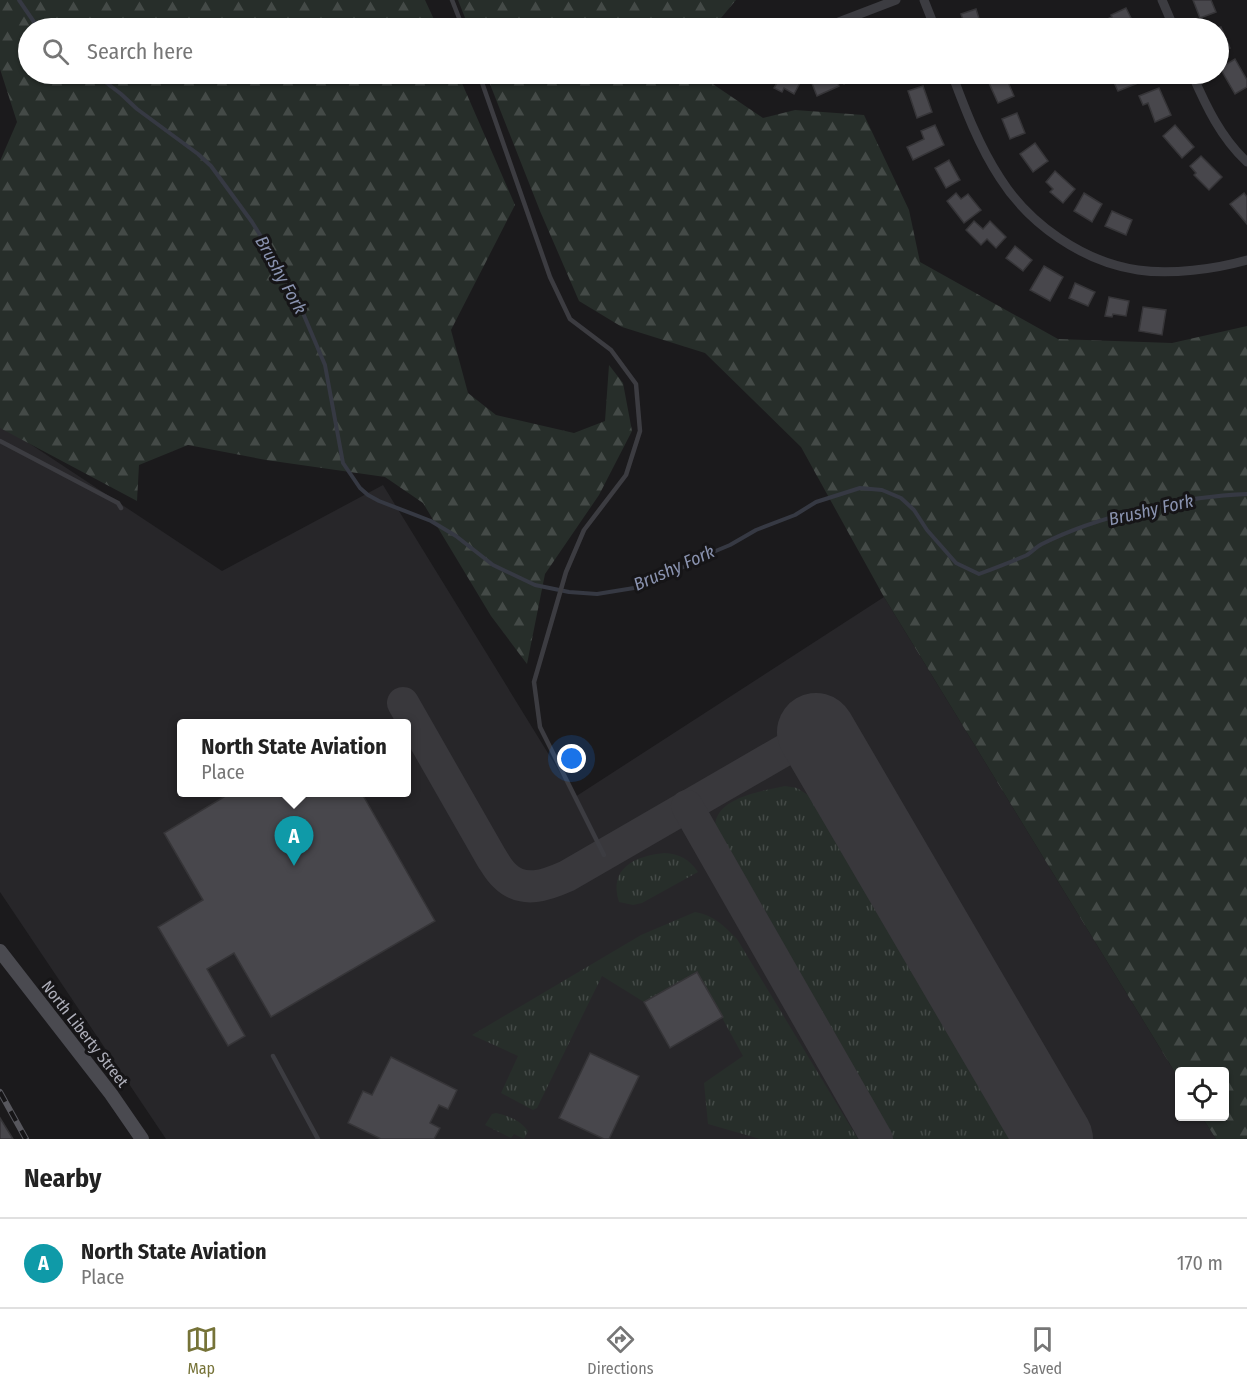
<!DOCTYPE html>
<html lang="en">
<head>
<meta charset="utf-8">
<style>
  :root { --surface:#fff; --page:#f2f2f2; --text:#222; --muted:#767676; --line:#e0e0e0; --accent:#767338 }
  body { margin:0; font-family:"Fira Sans Condensed",sans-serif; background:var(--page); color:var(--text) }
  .controls { position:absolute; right:18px; bottom:18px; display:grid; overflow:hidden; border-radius:6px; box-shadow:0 2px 4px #0004 }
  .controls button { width:54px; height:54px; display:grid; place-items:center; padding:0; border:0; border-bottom:2px solid var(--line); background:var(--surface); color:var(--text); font:30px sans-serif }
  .you { position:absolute; left:572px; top:759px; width:21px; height:21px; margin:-15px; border:4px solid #fff; border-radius:50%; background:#1a73e8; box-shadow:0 0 0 9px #1a73e833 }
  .badge { display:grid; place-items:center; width:39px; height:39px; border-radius:50%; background:var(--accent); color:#fff; font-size:20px; font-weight:700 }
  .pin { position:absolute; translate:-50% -50px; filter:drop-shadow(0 2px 3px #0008) }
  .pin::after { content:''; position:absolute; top:32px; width:21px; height:18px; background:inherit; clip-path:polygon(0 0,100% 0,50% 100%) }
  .popup { position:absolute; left:177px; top:719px; width:234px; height:78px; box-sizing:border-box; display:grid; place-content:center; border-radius:6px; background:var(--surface); filter:drop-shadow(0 2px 4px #0005); font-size:20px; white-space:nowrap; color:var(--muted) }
  .popup b { font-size:22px; color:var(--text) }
  .popup::after { content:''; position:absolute; left:50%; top:100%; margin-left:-12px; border:12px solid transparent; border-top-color:var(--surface) }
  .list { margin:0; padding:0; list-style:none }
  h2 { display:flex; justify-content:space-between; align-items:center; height:78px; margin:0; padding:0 24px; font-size:26px }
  h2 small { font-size:20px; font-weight:400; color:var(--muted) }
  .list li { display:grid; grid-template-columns:39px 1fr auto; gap:18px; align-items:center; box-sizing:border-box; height:90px; padding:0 24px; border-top:2px solid var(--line) }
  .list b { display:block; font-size:22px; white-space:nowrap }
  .list p { margin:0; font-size:20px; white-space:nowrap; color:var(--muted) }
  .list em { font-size:20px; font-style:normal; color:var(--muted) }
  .icon { flex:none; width:33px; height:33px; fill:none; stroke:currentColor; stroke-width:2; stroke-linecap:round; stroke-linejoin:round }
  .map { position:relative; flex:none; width:1247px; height:1139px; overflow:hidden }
  .search { position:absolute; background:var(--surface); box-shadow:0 2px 4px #0004; left:18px; right:18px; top:18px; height:66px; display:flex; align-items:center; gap:15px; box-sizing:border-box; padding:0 21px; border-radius:33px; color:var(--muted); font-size:22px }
  .sheet { height:168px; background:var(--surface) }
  nav { display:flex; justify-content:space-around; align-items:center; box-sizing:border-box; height:84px; border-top:2px solid var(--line); background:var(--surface); font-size:16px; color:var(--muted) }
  nav a { display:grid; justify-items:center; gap:3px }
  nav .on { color:var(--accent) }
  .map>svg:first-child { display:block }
  .built { fill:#272629; fill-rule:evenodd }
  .grass { fill:url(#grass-tufts) }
  .forest { fill:url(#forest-firs) }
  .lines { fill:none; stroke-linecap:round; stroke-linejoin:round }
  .stream { stroke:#363943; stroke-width:4 }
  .taxiway { stroke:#39383c; stroke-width:32 }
  .runway { stroke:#39383c; stroke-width:78 }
  .building { fill:#48474c; stroke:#363538; stroke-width:1.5 }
  .service { stroke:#3c3c41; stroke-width:4.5 }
  .minor { stroke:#3c3c41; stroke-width:9 }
  .secondary { stroke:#4a4a50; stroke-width:14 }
  .rail-casing { stroke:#57575d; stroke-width:6 }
  .rail { stroke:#161517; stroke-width:4; stroke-dasharray:11; stroke-linecap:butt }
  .labels { text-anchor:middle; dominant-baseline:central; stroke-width:6; stroke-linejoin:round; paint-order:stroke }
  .street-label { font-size:16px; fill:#aeafba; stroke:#161517 }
  .water-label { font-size:18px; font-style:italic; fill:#8a93b0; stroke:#161517 }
</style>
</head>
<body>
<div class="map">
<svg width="1247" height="1139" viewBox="0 0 1247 1139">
  <defs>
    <pattern id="grass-tufts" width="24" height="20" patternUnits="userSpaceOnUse" patternTransform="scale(1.5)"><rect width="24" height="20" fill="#272e2a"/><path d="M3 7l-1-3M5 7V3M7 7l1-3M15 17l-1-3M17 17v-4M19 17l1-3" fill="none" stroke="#444a47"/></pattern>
    <pattern id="forest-firs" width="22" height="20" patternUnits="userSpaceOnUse" patternTransform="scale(1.5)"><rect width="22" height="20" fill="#272e2a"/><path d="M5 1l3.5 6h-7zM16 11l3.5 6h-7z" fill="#444a47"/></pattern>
  </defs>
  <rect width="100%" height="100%" fill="#1b1a1c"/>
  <path class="built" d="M0 424 222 571 383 485 575 797 884 597 1179 1079 1180 1116 1202 1117 1216 1139H166L0 892ZM182 724H406V792H182Z"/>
  <g class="grass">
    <path d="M785 786 797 788 811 797 1011 1139H889L724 853C721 846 715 834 715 826 716 797 764 791 785 786Z"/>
    <path d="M664 853C680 854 689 859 698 872L642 903 633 905 619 902C608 868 635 856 664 853Z"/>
    <path d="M695 912C714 915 724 926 737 939L858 1139H760L708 1124 704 1083 743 1056 697 972 644 1002 602 976 537 1108 533 1110 501 1093 518 1056 472 1035 641 935Z"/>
    <path d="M496 1113C509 1116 520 1120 528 1131L524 1139 514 1134 511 1138 485 1125 492 1114Z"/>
  </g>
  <g class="forest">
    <polygon points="0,0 425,0 438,28 28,28 28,74 458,74 515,205 451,330 468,393 496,415 574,433 605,421 609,365 623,383 632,431 599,495 545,574 527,664 491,616 423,503 385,477 266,460 188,445 139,465 137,501 0,428 0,161 17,122 0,69"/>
    <polygon points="458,0 736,0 721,18 716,28 469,28"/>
    <polygon points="486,74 698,74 763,118 795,110 864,115 909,210 920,262 1058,339 1172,343 1247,326 1247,1139 1216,1139 1202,1117 1224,1116 1224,1072 1180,1072 1179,1079 884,597 801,447 705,353 622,327 579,301 540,211"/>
  </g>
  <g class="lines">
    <g class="stream">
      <polyline points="19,0 34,22 44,28"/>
      <path d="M95 74 121 94 137 109 198 154 211 166 252 222 278 264 297 299 325 365 343 463 360 488 368 495 379 501 431 521 456 536 493 565 535 585 569 592 597 594 634 588 668 575 706 555 730 545 756 530 795 515 816 502 860 488 882 490 901 498 914 510 927 530 956 563 979 574C995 568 1011 562 1027 555 1032 552 1036 547 1042 544 1097 516 1185 496 1247 494"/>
    </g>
    <g class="taxiway">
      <path d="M403 703 491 857C495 863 499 871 505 876 523 894 547 885 567 876L816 732"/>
      <polyline points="687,806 877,1139"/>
    </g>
    <polyline class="runway" points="816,732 1054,1139"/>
  </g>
  <g class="building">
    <polygon points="1193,0 1211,0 1216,12 1200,18"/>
    <polygon points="1126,8 1136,28 1106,28 1103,21 1112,17 1111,15"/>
    <polygon points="976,9 982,28 966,28 961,14"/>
    <polygon points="1221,27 1230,48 1218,52 1217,28"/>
    <polygon points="1235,59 1247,80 1247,87 1235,94 1220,68"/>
    <polygon points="763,74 792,74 802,79 794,94 784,88 782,92 774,88 777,83 768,78 765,83 759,80"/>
    <polygon points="829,74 834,74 839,86 817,96 811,81"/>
    <polygon points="838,74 861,74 844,84"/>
    <polygon points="1110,74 1152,74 1153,77 1118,91"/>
    <polygon points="1005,75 1014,96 998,103 989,83"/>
    <polygon points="923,86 932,112 917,118 908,91"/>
    <polygon points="1159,88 1171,115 1155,122 1148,103 1143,105 1139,96"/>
    <polygon points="1017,113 1025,133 1010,139 1002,119"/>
    <polygon points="935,125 944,145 913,160 907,147 924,139 921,131"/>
    <polygon points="1175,125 1194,147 1182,158 1163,136"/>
    <polygon points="1035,143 1048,161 1033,172 1020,154"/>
    <polygon points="1201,156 1222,177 1209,190 1194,175 1196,173 1190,166"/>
    <polygon points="949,160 960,180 946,188 935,168"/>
    <polygon points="1055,171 1075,189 1063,203 1050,192 1053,189 1046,182"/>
    <polygon points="956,193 961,199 968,194 981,210 964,223 947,201"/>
    <polygon points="1084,193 1102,204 1092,222 1074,211"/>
    <polygon points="1244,193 1247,197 1247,224 1230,204"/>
    <polygon points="1112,211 1132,220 1126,235 1105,226"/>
    <polygon points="974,221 983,229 990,221 1006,237 996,248 987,239 981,245 966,230"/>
    <polygon points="1015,246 1032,260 1023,271 1006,258"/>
    <polygon points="1044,266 1063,277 1050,301 1030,290"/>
    <polygon points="1075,283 1095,292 1088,306 1069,298"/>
    <polygon points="1109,297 1129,301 1126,316 1113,314 1112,317 1105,316"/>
    <polygon points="1143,307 1166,310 1162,335 1139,331"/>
    <polygon points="232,792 361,792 435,921 271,1017 234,953 207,969 245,1036 228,1046 158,927 203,900 164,833"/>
    <polygon points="697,972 723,1017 670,1048 644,1002"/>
    <polygon points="590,1053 639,1076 609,1139 604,1139 559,1118"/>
    <polygon points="391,1057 457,1090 448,1109 439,1105 430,1123 440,1128 434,1139 381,1139 348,1123 363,1091 372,1095"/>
    <polygon points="0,1118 13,1139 0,1139"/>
  </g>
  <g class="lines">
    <g class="service">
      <polyline points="452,0 463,28"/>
      <polyline points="479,74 550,277 570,319 611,350 636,384 640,431 626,475 584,530 566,572 534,682 540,727 604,855"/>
      <polyline points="0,441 118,503 121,508"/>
      <polyline points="273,1056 318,1139"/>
    </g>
    <g class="minor">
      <polyline points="924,0 935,28"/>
      <polyline points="1162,0 1174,28"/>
      <polyline points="823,28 896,0"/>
      <path d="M952 74C965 109 979 146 1000 178 1029 224 1083 262 1138 270 1171 275 1215 269 1247 260"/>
      <path d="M1192 74C1206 106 1221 138 1247 162"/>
    </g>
    <polyline class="secondary" points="0,951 111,1094 142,1139"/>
    <g class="rail-casing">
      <polyline id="rail" points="0,1092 26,1139"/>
    </g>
    <use href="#rail" class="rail"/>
  </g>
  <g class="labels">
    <g class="street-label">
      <text transform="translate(85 1034) rotate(52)">North Liberty Street</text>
    </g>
    <g class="water-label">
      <text transform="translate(281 275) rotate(61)">Brushy Fork</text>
      <text transform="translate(1151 510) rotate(-13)">Brushy Fork</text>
      <text transform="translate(674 568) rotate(-24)">Brushy Fork</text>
    </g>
  </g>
</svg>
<div class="controls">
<button><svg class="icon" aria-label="locate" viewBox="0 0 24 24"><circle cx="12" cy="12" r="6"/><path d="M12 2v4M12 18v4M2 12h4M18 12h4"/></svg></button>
</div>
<div class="you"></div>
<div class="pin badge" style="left:294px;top:866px;background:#0f9aa8">A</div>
<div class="popup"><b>North State Aviation</b>Place</div>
<div class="search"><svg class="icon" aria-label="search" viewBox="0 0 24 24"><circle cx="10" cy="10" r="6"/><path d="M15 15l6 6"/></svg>Search here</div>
</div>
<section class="sheet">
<h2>Nearby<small></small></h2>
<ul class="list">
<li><span class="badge" style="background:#0f9aa8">A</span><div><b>North State Aviation</b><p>Place</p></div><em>170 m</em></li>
</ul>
</section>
<nav>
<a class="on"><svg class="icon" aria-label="map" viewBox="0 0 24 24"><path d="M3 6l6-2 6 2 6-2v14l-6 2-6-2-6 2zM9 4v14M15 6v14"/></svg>Map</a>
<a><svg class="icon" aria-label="directions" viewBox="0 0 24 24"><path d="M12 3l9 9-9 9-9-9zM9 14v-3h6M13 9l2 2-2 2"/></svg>Directions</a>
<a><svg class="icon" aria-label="saved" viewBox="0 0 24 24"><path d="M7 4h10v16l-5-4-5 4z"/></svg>Saved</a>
</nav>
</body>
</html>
